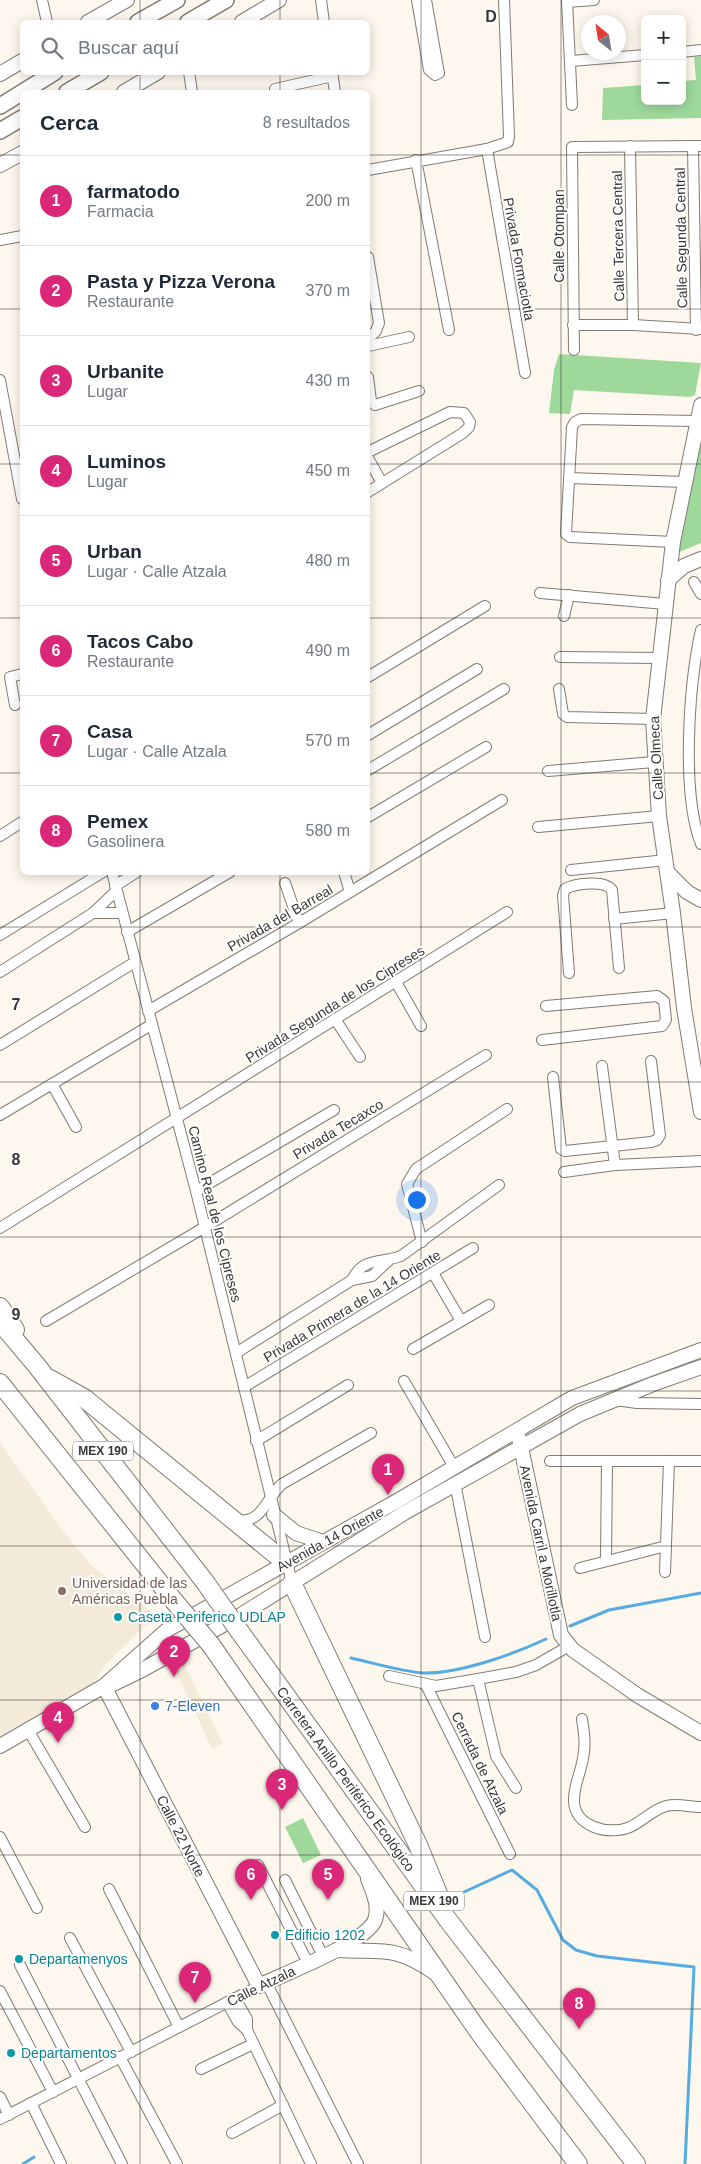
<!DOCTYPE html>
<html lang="es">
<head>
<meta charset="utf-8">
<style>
  :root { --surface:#fff; --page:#f6f6f7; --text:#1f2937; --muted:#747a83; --line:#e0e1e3; --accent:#db2777 }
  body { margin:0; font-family:Arial,sans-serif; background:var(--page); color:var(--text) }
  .controls { position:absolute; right:15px; top:15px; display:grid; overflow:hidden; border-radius:8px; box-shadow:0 2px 12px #0003 }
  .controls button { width:45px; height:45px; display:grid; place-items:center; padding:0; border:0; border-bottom:1px solid var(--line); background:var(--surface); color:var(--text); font:25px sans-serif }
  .compass { position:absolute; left:581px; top:15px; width:45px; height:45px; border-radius:50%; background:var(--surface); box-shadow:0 2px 12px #0003; rotate:330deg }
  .you { position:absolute; left:416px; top:1199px; width:18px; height:18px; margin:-12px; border:4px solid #fff; border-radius:50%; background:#1a73e8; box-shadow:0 0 0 8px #1a73e833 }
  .badge { display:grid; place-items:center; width:32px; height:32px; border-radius:50%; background:var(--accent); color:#fff; font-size:16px; font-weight:700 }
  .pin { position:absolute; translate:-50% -41px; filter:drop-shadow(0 1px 2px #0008) }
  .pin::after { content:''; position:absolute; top:26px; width:18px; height:15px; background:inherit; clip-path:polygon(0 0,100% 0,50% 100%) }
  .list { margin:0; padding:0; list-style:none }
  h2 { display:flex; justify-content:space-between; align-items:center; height:65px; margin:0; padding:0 20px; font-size:21px }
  h2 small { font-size:16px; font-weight:400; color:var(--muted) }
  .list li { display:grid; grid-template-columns:32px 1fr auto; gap:15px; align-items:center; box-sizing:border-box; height:90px; padding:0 20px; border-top:1px solid var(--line) }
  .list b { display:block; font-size:19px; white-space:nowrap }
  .list p { margin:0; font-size:16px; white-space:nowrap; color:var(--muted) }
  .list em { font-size:16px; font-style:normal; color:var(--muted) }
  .icon { flex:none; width:28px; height:28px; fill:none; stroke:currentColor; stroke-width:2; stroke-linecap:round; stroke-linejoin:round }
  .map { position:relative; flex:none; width:701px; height:2164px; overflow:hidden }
  .search { position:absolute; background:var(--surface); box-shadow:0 2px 12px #0003; left:20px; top:20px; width:350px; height:55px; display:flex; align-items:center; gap:12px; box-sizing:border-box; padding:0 18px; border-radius:8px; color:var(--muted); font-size:19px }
  .panel { position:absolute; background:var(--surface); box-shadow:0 2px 12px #0003; left:20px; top:90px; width:350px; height:785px; border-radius:8px }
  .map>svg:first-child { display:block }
  .built { fill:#f4ead9 }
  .green { fill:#9ed99b }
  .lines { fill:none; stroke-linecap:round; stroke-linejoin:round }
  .stream { stroke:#55abe2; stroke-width:3 }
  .street-casing { stroke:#817b73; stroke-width:12 }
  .secondary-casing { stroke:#817b73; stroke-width:16 }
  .primary-casing { stroke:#817b73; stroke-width:18 }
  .highway-casing { stroke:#817b73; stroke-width:20 }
  .street { stroke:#fff; stroke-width:10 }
  .secondary { stroke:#fff; stroke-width:14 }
  .primary { stroke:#fff; stroke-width:15 }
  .highway { stroke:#fff; stroke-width:18 }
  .highway-bridge-casing { stroke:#817b73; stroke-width:20; stroke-linecap:butt }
  .highway-bridge { stroke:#fff; stroke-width:18 }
  .grid { fill:none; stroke:#393733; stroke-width:1; stroke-opacity:0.55 }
  .education-dot { fill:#8d6e63; stroke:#fff; stroke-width:2 }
  .culture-dot { fill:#0f9aa8; stroke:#fff; stroke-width:2 }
  .shop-dot { fill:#3f7fe0; stroke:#fff; stroke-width:2 }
  .labels { text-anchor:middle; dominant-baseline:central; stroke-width:4; stroke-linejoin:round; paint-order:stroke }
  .shield { fill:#fff; stroke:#747370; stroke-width:1 }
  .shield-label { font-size:12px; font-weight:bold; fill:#393733 }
  .street-label { font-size:14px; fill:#393733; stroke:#fff }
  .education-label { font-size:14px; fill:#785e54; stroke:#fff; text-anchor:start }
  .culture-label { font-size:14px; fill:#0d838f; stroke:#fff; text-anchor:start }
  .shop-label { font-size:14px; fill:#366cbe; stroke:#fff; text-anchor:start }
  .grid-label { font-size:16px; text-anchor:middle; font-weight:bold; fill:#393733; stroke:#fff; stroke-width:4; stroke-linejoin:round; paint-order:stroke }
</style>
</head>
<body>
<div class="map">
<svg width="701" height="2164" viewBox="0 0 701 2164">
  <rect width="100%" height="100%" fill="#fdf7ed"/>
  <g class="built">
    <polygon points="0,1443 66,1535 92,1566 156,1615 108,1662 89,1688 0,1738"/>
    <polygon points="182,1660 223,1744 212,1749 173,1665"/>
  </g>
  <g class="green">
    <polygon points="701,56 701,118 602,120 603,88 645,85 645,101 682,101 682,81 696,80 694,57"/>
    <polygon points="559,354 701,363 695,395 690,397 574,390 570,414 549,413 554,370"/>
    <polygon points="701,418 701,543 677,553"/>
    <polygon points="303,1818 321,1855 303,1863 285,1827"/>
  </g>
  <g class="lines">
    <g class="stream">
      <polyline points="570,1626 609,1610 701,1593"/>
      <path d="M351 1658C374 1663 399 1671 423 1673 459 1674 514 1654 546 1639"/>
      <polyline points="464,1892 512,1870 537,1890 563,1940 576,1950 597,1956 694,1967 685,2164"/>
      <polyline points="23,2164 34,2157"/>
    </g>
    <g class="street-casing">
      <g id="street">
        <polyline points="42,0 47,22"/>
        <polyline points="321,0 324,22"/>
        <polyline points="417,0 429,70 435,75 439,73 438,68 426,0"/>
        <polyline points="567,0 572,105"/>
        <polyline points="567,2 594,0"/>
        <polyline points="682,52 701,50"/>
        <polyline points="571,61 645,55"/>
        <polyline points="189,72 192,92"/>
        <polyline points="332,72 335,92"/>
        <polyline points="275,89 333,76"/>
        <polyline points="630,146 633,325"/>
        <polyline points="693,146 696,330"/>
        <polyline points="487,149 525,373"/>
        <polyline points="416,160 449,330"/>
        <polyline points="368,170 487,149 508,142 509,136 504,0"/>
        <polyline points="0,240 22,236"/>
        <polyline points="368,257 379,323 376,331 368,339"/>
        <polyline points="573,325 633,325 701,329"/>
        <polyline points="368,346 409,337"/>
        <polyline points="574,350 572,147 701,146"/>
        <polyline points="368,377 371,401 375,405 419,391"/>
        <polyline points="0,380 22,499"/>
        <polyline points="368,452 450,412 464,413 470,422 469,427 463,433 368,492"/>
        <polyline points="368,458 382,483"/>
        <polyline points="569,478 685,482"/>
        <polyline points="673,542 570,537 566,534 572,427 575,422 581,419 697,421"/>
        <polyline points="694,582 701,594"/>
        <polyline points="540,593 665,604"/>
        <polyline points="564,616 569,595"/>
        <path d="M701 630C689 683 681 793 701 844"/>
        <polyline points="560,657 659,658"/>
        <polyline points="368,677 485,606"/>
        <polyline points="559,689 563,714 567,717 653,719"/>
        <polyline points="15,705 10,677 22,674"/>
        <polyline points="368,735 477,669"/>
        <polyline points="368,770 504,689"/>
        <polyline points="548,771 654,762"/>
        <polyline points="368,817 486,747"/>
        <polyline points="538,827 659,816"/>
        <polyline points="0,836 22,822"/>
        <polyline points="571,870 666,860"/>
        <polyline points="112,872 196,1191 292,1583"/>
        <polyline points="344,872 350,892"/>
        <polyline points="285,883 299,923"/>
        <polyline points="115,886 137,872"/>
        <polyline points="93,913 122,913"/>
        <polyline points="614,919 673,913"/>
        <polyline points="127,932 230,872"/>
        <polyline points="0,935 103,872"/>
        <polyline points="0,972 93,913 116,891"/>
        <path d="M569 973 563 895 565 889C576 883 605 880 612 890L619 968"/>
        <polyline points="396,982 421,1026"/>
        <polyline points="148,1011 299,923 502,800"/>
        <polyline points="335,1019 360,1057"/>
        <polyline points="542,1040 662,1026 666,1020 664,1001 657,996 546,1006"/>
        <polyline points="0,1045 135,962"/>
        <polyline points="602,1066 615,1165"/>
        <polyline points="553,1077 561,1149 565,1151 651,1142 657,1140 660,1135 651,1061"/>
        <polyline points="52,1084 76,1127"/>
        <polyline points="0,1115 151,1025"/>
        <polyline points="564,1172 615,1165 701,1161"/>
        <polyline points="196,1191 334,1110"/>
        <polyline points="0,1228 507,912"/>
        <polyline points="422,1242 407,1184 416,1169 507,1109"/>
        <polyline points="433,1273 461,1321"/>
        <path d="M352 1280C364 1256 380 1264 401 1256L499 1185"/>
        <polyline points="46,1321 205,1227 486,1055"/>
        <polyline points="413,1349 489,1305"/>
        <polyline points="236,1353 352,1280 372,1276 388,1261"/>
        <polyline points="404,1381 454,1467"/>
        <polyline points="244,1387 473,1248"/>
        <polyline points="615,1400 637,1403 701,1404"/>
        <polyline points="256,1441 348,1385"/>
        <polyline points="550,1461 701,1461"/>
        <polyline points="455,1483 485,1637"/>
        <path d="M234 1520C263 1525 265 1499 282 1484L371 1433"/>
        <polyline points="606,1561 607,1461"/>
        <polyline points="580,1568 666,1546"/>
        <polyline points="665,1572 669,1461"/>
        <polyline points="389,1676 436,1686 478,1679 516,1672 536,1665 569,1646"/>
        <polyline points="478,1679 496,1756 516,1788"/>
        <polyline points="426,1685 510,1854"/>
        <path d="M582 1719C584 1732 586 1745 583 1758 581 1772 574 1785 574 1799 573 1827 609 1836 630 1827 643 1821 652 1810 666 1806 678 1803 689 1807 701 1807"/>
        <polyline points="28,1730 85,1827"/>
        <polyline points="0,1837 37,1908"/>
        <polyline points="258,1865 308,1963"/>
        <polyline points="285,1880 323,1956"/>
        <polyline points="109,1889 179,2027"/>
        <polyline points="70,1938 131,2052"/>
        <polyline points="20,1965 122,2164"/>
        <polyline points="266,1982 358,2164"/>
        <polyline points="0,1991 53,2092"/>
        <polyline points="235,1998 247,2019 247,2030"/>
        <polyline points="227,2002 238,2022 247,2030 311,2164"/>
        <polyline points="120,2057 177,2164"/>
        <polyline points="201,2069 253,2044"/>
        <polyline points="0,2097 9,2115"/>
        <polyline points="31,2103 61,2164"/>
        <polyline points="0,2119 259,1986"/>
        <polyline points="232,2133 283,2105"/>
      </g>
    </g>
    <g class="secondary-casing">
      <g id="secondary">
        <polyline points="88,22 127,0"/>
        <polyline points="242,22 279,0"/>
        <polyline points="0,74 22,61"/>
        <polyline points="124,92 158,72"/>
        <polyline points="0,165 22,153"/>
        <polyline points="701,405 673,542 653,719 659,816 673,913 684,1008 701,1112"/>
        <polyline points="668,580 684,566 701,559"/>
        <polyline points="668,873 687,892 701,900"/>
        <polyline points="519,1438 561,1635 573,1650 637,1695 701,1733"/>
        <polyline points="274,1515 296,1533 323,1542"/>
        <polyline points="113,1684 142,1670 241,1615 404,1513 580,1414 653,1384 701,1367"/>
        <path d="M104 1686 259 1986C283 1974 366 1943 375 1920 380 1906 373 1892 368 1879"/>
        <polyline points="0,1746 104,1686 167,1630 397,1501 572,1398 701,1350"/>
        <path d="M337 1950C381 1953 394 1944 435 1973"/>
      </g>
    </g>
    <g class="primary-casing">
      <g id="primary">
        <polyline points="138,22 177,0"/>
        <polyline points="188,22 226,0"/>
        <polyline points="67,92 101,72"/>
        <polyline points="0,106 55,72"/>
        <polyline points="0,131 22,118"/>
      </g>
    </g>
    <g class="highway-casing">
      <g id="highway">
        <polyline points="0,1307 15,1330"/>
        <polyline points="0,1322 37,1366 205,1582"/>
        <polyline points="50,1379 84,1398 286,1563"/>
        <polyline points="0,1383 174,1601"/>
        <polyline points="292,1583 418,1845 439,1896"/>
        <polyline points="240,1632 448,1920 636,2164"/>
        <polyline points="211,1645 479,2032 578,2164"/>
      </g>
    </g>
    <use href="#street" class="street"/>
    <use href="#secondary" class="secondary"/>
    <use href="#primary" class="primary"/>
    <use href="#highway" class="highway"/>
    <g class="highway-bridge-casing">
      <g id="highway-bridge">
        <polyline points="205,1582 240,1632"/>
        <polyline points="174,1601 211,1645"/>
      </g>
    </g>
    <use href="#highway-bridge" class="highway-bridge"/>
  </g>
  <path class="grid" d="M140 0V22M280 0V22M421 0V2164M561 0V2164M140 72V92M280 72V92M0 155H22M368 155H701M0 309H22M368 309H701M0 464H22M368 464H701M0 618H22M368 618H701M0 773H22M368 773H701M140 872V2164M280 872V2164M0 927H701M0 1082H701M0 1237H701M0 1391H701M0 1546H701M0 1700H701M0 1855H701M0 2009H701"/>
  <circle class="education-dot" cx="62" cy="1591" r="5"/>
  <g class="culture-dot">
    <circle cx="118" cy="1617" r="5"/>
    <circle cx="275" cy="1935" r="5"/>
    <circle cx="19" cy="1959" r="5"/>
    <circle cx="11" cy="2053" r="5"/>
  </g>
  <circle class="shop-dot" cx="155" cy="1706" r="5"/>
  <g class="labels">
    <g class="shield">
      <rect x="73" y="1441.5" width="60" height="19" rx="4"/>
      <rect x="404" y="1891.5" width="60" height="19" rx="4"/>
    </g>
    <g class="shield-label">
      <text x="103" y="1451">MEX 190</text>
      <text x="434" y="1901">MEX 190</text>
    </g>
    <g class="street-label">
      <text transform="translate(559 236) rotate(-90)">Calle Otompan</text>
      <text transform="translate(618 236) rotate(-91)">Calle Tercera Central</text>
      <text transform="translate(681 238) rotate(-91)">Calle Segunda Central</text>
      <text transform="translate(519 259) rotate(80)">Privada Formaciotla</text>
      <text transform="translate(656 758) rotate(-93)">Calle Olmeca</text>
      <text transform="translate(280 918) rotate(-30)">Privada del Barreal</text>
      <text transform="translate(335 1004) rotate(-32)">Privada Segunda de los Cipreses</text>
      <text transform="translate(338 1129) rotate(-31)">Privada Tecaxco</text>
      <text transform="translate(215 1214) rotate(76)">Camino Real de los Cipreses</text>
      <text transform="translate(352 1306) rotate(-31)">Privada Primera de la 14 Oriente</text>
      <text transform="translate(330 1539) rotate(-29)">Avenida 14 Oriente</text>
      <text transform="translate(541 1543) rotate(78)">Avenida Carril a Morillotla</text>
      <text transform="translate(480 1763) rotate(64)">Cerrada de Atzala</text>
      <text transform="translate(346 1779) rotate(54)">Carretera Anillo Periférico Ecológico</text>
      <text transform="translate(181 1836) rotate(63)">Calle 22 Norte</text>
      <text transform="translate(261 1986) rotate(-26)">Calle Atzala</text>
    </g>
    <g class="education-label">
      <text x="72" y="1583">Universidad de las<tspan x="72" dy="16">Américas Puebla</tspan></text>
    </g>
    <g class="culture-label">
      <text x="128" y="1617">Caseta Periferico UDLAP</text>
      <text x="285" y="1935">Edificio 1202</text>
      <text x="29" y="1959">Departamenyos</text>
      <text x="21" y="2053">Departamentos</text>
    </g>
    <g class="shop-label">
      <text x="165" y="1706">7-Eleven</text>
    </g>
  </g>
  <g class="grid-label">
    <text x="491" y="22">D</text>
    <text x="16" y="1010">7</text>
    <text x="16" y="1165">8</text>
    <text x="16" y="1320">9</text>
  </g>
</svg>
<div class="controls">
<button>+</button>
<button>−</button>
</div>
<svg class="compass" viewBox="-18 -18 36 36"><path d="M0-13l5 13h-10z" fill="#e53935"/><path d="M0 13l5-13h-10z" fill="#747a83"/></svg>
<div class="you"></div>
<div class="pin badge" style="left:388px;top:1495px">1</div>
<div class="pin badge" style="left:174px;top:1677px">2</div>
<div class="pin badge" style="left:282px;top:1810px">3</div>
<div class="pin badge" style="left:58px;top:1743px">4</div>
<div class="pin badge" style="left:328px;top:1900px">5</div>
<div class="pin badge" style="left:251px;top:1900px">6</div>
<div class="pin badge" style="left:195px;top:2003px">7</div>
<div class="pin badge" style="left:579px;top:2029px">8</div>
<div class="search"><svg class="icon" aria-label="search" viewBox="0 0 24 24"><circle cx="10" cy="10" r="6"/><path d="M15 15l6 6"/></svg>Buscar aquí</div>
<section class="panel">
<h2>Cerca<small>8 resultados</small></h2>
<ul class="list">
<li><span class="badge">1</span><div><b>farmatodo</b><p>Farmacia</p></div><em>200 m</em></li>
<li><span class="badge">2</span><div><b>Pasta y Pizza Verona</b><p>Restaurante</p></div><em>370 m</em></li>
<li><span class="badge">3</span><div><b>Urbanite</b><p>Lugar</p></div><em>430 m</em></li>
<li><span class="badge">4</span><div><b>Luminos</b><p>Lugar</p></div><em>450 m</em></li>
<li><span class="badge">5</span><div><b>Urban</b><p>Lugar · Calle Atzala</p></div><em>480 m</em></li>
<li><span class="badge">6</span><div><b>Tacos Cabo</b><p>Restaurante</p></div><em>490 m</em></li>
<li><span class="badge">7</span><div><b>Casa</b><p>Lugar · Calle Atzala</p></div><em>570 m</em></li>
<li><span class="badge">8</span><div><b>Pemex</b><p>Gasolinera</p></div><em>580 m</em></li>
</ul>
</section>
</div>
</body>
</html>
